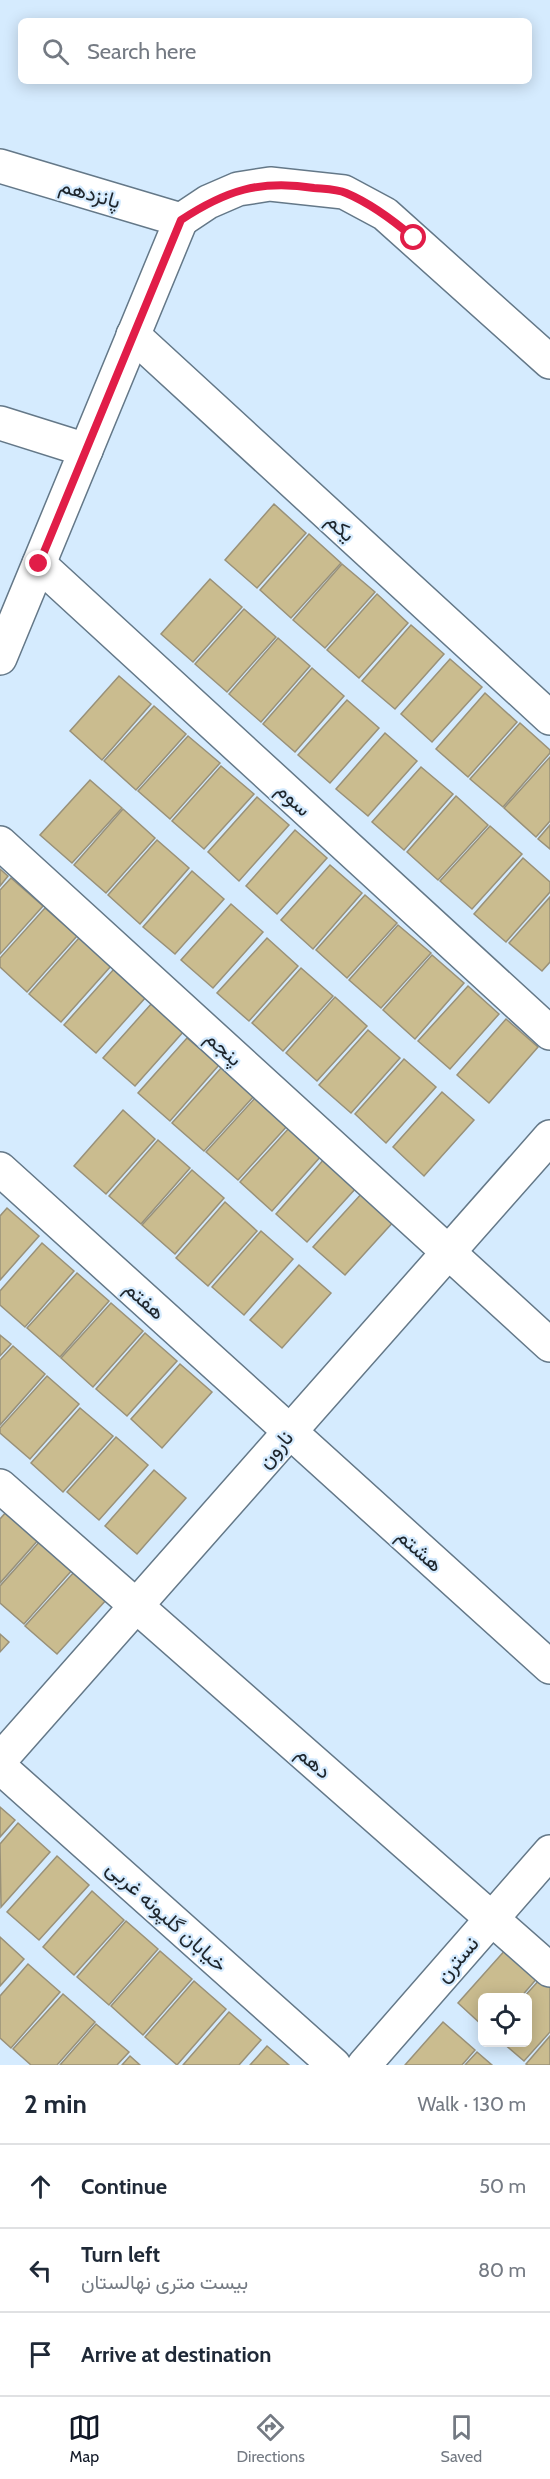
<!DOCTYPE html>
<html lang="en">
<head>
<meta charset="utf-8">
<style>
  :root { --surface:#fff; --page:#f6f6f7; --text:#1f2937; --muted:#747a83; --line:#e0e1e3; --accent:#111827 }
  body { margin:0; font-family:Cabin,Vazirmatn,sans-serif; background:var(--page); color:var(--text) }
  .controls { position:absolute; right:18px; bottom:18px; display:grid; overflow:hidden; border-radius:9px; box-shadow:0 3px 15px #0003 }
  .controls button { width:54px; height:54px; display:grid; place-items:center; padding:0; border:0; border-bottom:2px solid var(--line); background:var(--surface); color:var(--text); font:30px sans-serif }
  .stop { position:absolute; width:18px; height:18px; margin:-14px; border:4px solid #e11d48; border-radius:50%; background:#fff }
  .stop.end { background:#e11d48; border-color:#fff; box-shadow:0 2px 6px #0008 }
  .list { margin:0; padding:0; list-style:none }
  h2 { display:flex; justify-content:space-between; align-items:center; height:78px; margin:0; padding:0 24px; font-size:26px }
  h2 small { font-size:20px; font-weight:400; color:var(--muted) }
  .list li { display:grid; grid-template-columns:39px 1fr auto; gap:18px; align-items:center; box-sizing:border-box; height:84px; padding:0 24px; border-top:2px solid var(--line) }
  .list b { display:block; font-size:22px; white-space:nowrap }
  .list p { margin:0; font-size:20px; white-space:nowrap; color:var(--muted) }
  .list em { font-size:20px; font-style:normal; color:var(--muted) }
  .icon { flex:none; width:33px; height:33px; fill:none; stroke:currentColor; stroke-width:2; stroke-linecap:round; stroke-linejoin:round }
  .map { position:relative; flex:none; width:550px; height:2065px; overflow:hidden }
  .search { position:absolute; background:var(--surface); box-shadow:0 3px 15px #0003; left:18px; right:18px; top:18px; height:66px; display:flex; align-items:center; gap:15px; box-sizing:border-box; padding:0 21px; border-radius:9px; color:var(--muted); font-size:22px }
  .sheet { height:330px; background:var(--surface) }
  nav { display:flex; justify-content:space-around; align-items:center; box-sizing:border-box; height:84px; border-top:2px solid var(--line); background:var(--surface); font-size:16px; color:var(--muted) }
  nav a { display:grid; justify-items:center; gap:3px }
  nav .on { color:var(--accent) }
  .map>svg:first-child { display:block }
  .building { fill:#cabc8f; stroke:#999179; stroke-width:1.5 }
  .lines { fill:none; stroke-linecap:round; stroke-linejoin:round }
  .minor-casing { stroke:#647888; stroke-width:36 }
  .minor { stroke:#fff; stroke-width:33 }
  .route { stroke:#e11d48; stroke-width:8 }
  .labels { text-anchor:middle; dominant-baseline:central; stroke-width:4.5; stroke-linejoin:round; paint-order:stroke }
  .street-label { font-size:21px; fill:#1e262d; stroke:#d5ebfe }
</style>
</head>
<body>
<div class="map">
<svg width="550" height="2065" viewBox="0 0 550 2065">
  <rect width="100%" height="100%" fill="#d5ebfe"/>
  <g class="building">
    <polygon points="274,504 306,533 257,588 225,560"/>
    <polygon points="309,534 341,563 291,618 260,590"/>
    <polygon points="342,564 375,592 325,648 293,620"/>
    <polygon points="210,579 242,607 193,662 161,634"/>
    <polygon points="377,594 408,623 359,678 327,650"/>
    <polygon points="244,609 276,637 227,692 195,664"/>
    <polygon points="411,625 444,654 395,709 362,681"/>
    <polygon points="278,638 310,666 261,722 229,694"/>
    <polygon points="450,659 482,687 432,742 401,714"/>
    <polygon points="312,668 344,696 295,752 263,724"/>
    <polygon points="119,676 151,704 102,760 70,731"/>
    <polygon points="485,693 517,722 468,777 436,749"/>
    <polygon points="347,700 379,728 330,783 298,755"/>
    <polygon points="154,706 186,734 136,790 104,761"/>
    <polygon points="520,723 550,750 550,753 503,807 470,779"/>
    <polygon points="385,733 417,761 368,816 336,789"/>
    <polygon points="188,736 220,763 170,819 138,791"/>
    <polygon points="550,757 550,821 536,837 504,808"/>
    <polygon points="221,766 254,794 204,849 172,821"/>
    <polygon points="421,767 453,794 404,850 372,822"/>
    <polygon points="90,780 122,808 72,863 40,835"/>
    <polygon points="456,796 488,825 438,880 407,852"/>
    <polygon points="257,797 289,825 239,881 208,852"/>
    <polygon points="123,809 155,838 106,893 74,865"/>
    <polygon points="550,825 550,849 538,839"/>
    <polygon points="490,826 522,854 472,909 440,881"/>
    <polygon points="295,830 327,858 277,914 246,886"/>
    <polygon points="157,840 189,868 140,924 108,895"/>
    <polygon points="523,858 550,882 550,892 506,942 474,914"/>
    <polygon points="330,865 362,893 313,949 281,920"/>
    <polygon points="0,869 8,876 0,886"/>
    <polygon points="192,871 224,899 175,954 143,927"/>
    <polygon points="11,878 43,906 0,954 0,890"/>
    <polygon points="365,895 397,923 347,978 316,950"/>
    <polygon points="550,897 550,962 542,971 509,943"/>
    <polygon points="231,904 263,932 213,988 181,960"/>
    <polygon points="45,908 77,936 27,992 0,967 0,958"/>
    <polygon points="398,925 431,953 381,1008 349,980"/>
    <polygon points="79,938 111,966 61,1022 29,994"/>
    <polygon points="267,938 298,966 249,1021 217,993"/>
    <polygon points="432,955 464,983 415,1039 383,1010"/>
    <polygon points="301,968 333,996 283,1051 252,1023"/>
    <polygon points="114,969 146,997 96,1053 64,1025"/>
    <polygon points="468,986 499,1014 450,1069 418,1041"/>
    <polygon points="335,997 367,1026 317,1081 286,1053"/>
    <polygon points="152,1003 184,1031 135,1086 103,1058"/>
    <polygon points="506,1019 538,1047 489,1103 457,1075"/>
    <polygon points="368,1030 400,1058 351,1113 319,1085"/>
    <polygon points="187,1038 219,1065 170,1121 138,1093"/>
    <polygon points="404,1059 436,1087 386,1143 355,1114"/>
    <polygon points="222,1067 254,1096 204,1151 172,1123"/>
    <polygon points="442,1092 474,1120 424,1176 393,1147"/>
    <polygon points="256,1097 288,1125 238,1180 206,1152"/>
    <polygon points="123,1110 155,1139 106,1194 74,1166"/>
    <polygon points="290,1127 322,1155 272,1211 240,1182"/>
    <polygon points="158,1140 190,1168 141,1224 109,1196"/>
    <polygon points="325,1158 357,1187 307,1242 276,1214"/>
    <polygon points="192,1170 224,1198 175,1254 142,1225"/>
    <polygon points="363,1192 395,1220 345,1275 313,1247"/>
    <polygon points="225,1202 257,1231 208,1286 176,1258"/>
    <polygon points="7,1208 39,1236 0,1280 0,1216"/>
    <polygon points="261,1231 293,1259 244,1315 212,1287"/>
    <polygon points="42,1243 74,1271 25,1327 0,1305 0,1291"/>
    <polygon points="299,1265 331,1293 282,1348 250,1320"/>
    <polygon points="77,1273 109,1301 60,1357 27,1328"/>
    <polygon points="111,1303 143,1331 93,1387 61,1358"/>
    <polygon points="145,1333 177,1361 127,1416 96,1389"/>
    <polygon points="0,1335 11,1344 0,1356"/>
    <polygon points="13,1346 45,1374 0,1425 0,1360"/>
    <polygon points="180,1364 212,1392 162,1448 131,1419"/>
    <polygon points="47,1376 79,1404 30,1459 0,1433 0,1428"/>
    <polygon points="80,1408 113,1436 63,1492 31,1463"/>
    <polygon points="116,1437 148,1465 99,1520 67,1492"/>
    <polygon points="154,1470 186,1498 137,1554 105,1526"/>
    <polygon points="7,1511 39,1539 0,1583 0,1519"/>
    <polygon points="41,1540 73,1569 24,1624 0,1603 0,1586"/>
    <polygon points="75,1571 107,1599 57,1654 25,1626"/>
    <polygon points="0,1634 9,1642 0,1652"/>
    <polygon points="0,1807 15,1820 0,1837"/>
    <polygon points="18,1823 50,1852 1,1907 0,1844"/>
    <polygon points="57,1856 89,1885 39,1940 7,1912"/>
    <polygon points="92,1891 124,1920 74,1975 43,1947"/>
    <polygon points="126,1921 158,1949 109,2005 77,1977"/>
    <polygon points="0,1937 24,1959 0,1986"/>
    <polygon points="507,1948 539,1976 520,1998 482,1998 482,2025 458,2003"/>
    <polygon points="160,1951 192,1979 143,2035 111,2006"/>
    <polygon points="28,1964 60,1992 11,2048 0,2038 0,1996"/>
    <polygon points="541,1978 550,1986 550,2032 524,2061 502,2042 528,2042 528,1998 523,1998"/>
    <polygon points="194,1981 226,2009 177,2065 145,2037"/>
    <polygon points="63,1994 95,2022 57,2065 31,2065 13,2049"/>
    <polygon points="229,2012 261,2040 239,2065 183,2065"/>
    <polygon points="443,2022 475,2050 462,2065 405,2065"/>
    <polygon points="96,2024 129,2052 117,2065 60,2065"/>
    <polygon points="550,2036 550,2065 528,2065 526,2064"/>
    <polygon points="267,2046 289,2065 250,2065"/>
    <polygon points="477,2052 492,2065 465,2065"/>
    <polygon points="130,2056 140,2065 122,2065"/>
  </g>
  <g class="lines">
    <g class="minor-casing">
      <g id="minor">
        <polyline points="0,166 181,220"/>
        <polyline points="181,220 208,202 238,189 270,184 344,192 385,214 550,362"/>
        <polyline points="133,335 550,718"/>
        <polyline points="0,423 86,450"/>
        <polyline points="39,564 550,1033"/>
        <polyline points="0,658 181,220"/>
        <polyline points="0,843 550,1345"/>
        <polyline points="0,1169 550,1667"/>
        <polyline points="0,1486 550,1970"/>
        <polyline points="0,1760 550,1137"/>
        <polyline points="0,1767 334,2065"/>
        <polyline points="364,2065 550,1852"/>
      </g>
    </g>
    <use href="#minor" class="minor"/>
  </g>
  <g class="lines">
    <path class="route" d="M39 564 181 220C225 191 260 179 314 188 324 189 337 189 346 193 372 204 393 220 414 238"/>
  </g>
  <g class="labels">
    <g class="street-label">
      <text transform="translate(90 193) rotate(16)">پانزدهم</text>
      <text transform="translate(341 527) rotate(43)">یکم</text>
      <text transform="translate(294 799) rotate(43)">سوم</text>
      <text transform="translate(224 1048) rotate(42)">پنجم</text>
      <text transform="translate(145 1300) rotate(42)">هفتم</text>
      <text transform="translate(275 1449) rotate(-49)">نارون</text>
      <text transform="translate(420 1550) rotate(42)">هشتم</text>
      <text transform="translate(314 1762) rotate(41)">دهم</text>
      <text transform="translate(167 1916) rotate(42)">خیابان گلپونه غربی</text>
      <text transform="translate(457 1959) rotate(-49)">نسترن</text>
    </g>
  </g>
</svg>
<div class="controls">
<button><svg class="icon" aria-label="locate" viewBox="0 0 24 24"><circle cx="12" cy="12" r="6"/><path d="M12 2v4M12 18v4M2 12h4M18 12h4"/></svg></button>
</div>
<div class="stop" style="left:414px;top:238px"></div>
<div class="stop end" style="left:39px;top:564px"></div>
<div class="search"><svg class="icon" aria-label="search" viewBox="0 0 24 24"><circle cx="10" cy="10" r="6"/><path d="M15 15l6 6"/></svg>Search here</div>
</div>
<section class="sheet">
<h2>2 min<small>Walk · 130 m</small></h2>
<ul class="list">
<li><svg class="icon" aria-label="ahead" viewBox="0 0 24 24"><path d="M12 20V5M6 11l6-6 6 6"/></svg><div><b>Continue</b></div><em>50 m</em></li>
<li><svg class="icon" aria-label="left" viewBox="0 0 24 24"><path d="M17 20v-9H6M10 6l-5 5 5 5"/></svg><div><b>Turn left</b><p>بیست متری نهالستان</p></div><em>80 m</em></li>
<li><svg class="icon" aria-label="arrive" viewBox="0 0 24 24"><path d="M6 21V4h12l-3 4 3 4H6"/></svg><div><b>Arrive at destination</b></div></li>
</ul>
</section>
<nav>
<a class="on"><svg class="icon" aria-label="map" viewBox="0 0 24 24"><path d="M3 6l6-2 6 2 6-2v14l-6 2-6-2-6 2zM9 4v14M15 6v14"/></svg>Map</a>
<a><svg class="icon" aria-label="directions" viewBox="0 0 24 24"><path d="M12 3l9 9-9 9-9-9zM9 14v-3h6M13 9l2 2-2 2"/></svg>Directions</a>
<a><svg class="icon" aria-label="saved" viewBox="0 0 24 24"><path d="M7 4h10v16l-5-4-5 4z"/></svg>Saved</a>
</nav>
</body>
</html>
